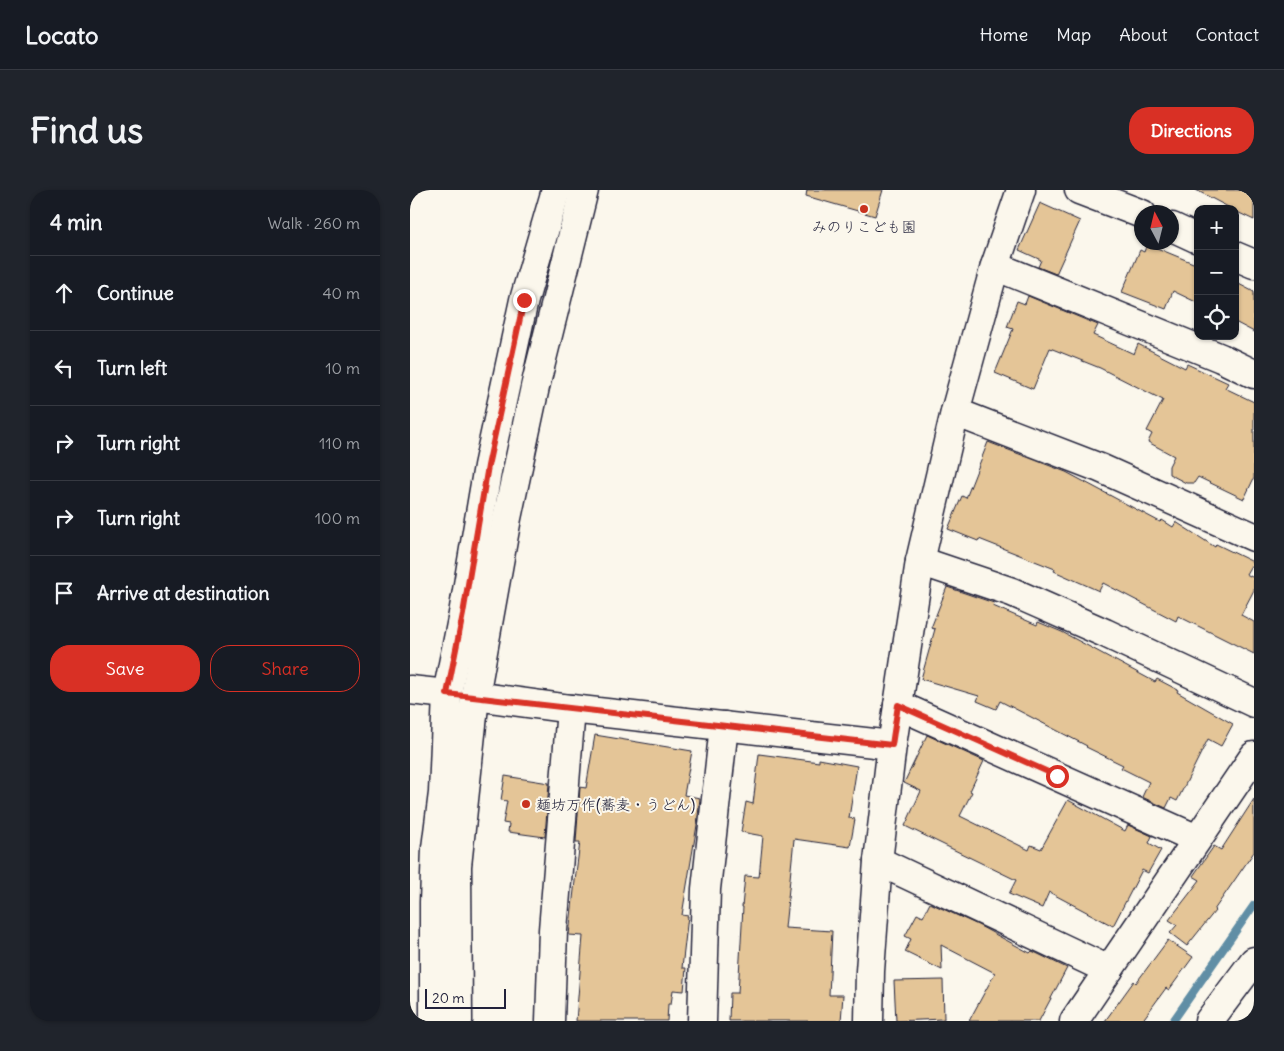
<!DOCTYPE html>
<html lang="en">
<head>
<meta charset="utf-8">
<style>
  :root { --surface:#171b24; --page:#20242c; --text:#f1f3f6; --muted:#9ea1a6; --line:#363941; --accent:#d93025 }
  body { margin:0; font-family:Delius,"Klee One",sans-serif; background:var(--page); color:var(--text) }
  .controls { position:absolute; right:15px; top:15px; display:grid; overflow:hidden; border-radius:10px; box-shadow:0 1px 4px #0004 }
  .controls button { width:45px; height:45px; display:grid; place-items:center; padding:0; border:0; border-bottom:1px solid var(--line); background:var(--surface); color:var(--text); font:25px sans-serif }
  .compass { position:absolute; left:724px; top:15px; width:45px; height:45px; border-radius:50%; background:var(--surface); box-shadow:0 1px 4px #0004; rotate:353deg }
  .scale { position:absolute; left:15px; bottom:12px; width:81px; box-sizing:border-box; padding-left:5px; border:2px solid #22223b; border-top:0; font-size:14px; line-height:18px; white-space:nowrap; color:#22223b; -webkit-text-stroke:4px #fbf7ec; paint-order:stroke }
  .stop { position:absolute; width:15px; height:15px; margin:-11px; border:4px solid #d93025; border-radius:50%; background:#fff }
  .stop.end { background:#d93025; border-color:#fff; box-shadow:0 1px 5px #0008 }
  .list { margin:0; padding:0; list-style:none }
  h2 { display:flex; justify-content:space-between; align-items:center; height:65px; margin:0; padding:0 20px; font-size:21px }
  h2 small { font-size:16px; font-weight:400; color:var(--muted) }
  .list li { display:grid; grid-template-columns:32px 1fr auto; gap:15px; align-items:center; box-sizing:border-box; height:75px; padding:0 20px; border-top:1px solid var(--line) }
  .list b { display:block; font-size:19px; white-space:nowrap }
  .list em { font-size:16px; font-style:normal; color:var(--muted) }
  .actions { display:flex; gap:10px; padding:15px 20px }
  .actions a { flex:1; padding:11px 0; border:1px solid var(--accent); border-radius:20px; text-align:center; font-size:18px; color:var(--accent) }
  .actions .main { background:var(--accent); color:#fff }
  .icon { flex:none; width:28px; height:28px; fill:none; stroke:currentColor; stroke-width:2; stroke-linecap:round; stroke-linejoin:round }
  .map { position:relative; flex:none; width:844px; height:831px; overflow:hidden; border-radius:20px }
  header { display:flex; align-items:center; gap:30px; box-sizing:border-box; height:70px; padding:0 25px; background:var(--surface); border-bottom:1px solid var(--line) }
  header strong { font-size:24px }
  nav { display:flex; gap:28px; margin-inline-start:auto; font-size:18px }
  .intro { display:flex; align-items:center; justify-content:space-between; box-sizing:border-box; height:120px; padding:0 30px }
  h1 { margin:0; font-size:35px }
  .button { padding:12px 22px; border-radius:20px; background:var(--accent); color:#fff; font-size:18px; font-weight:700 }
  main { display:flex; gap:30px; padding:0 30px }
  aside { flex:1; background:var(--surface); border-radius:20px; box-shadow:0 1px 4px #0004 }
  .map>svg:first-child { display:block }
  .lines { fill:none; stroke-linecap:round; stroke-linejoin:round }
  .stream { stroke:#618ea5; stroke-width:8 }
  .building { fill:#e4c597; stroke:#22223b }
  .street-casing { stroke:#22223b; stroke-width:31 }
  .secondary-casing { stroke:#22223b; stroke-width:31 }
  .street { stroke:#fbf7ec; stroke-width:28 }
  .secondary { stroke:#fbf7ec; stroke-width:28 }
  .route { stroke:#d93025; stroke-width:6 }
  .poi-dot { fill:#c8321e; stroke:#fbf7ec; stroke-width:2 }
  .labels { text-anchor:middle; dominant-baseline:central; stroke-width:4; stroke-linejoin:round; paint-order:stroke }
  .poi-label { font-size:15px; fill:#22223b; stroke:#fbf7ec }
</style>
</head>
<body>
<header>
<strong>Locato</strong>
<nav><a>Home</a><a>Map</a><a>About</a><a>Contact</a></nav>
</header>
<div class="intro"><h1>Find us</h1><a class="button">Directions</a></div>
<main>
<aside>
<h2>4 min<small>Walk · 260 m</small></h2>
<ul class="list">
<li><svg class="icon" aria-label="ahead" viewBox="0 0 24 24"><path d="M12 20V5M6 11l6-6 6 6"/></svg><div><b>Continue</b></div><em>40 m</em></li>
<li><svg class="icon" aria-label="left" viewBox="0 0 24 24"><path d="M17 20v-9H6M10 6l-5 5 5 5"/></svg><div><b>Turn left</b></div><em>10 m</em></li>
<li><svg class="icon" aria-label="right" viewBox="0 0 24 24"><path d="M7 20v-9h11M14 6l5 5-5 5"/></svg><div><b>Turn right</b></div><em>110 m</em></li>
<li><svg class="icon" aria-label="right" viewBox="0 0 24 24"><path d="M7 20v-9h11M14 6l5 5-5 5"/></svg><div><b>Turn right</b></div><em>100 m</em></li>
<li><svg class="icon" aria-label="arrive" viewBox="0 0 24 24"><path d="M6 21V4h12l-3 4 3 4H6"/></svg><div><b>Arrive at destination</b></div></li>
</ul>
<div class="actions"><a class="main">Save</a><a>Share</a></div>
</aside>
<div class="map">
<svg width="844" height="831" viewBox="0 0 844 831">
  <rect width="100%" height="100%" fill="#fbf7ec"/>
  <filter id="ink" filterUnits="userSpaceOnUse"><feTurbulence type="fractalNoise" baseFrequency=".02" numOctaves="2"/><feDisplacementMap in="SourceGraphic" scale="10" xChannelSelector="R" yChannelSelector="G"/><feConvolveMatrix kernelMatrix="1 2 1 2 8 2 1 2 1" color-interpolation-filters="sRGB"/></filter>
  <g filter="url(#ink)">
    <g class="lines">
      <polyline class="stream" points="763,831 844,715"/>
    </g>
    <g class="building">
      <polygon points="397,0 473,0 465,26 396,6"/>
      <polygon points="786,0 844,0 844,30 825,21 825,19 822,19"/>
      <polygon points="630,13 670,31 646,84 628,77 631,70 609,60"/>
      <polygon points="737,54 788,75 788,113 763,101 756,119 712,102 730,60 734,62"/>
      <polygon points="825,92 844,102 844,142 825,132"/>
      <polygon points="618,106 688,135 683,145 724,164 728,154 775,178 777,174 818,193 815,198 844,212 844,288 834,309 788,287 784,293 776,293 759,284 759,276 764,266 738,252 742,244 737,241 753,210 690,178 640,158 623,199 585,183 603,139 597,137 607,111 615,114"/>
      <polygon points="578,252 656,282 750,332 752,330 763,337 766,332 805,357 806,354 843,372 836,384 844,388 844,400 831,425 844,432 844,464 768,426 766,431 693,393 689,401 644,381 645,379 569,349 568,351 538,339 552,306 556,308"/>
      <polygon points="537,397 584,413 583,416 627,435 628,432 652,442 745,492 747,489 768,500 767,502 823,534 811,556 798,549 767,611 761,608 756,618 732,607 739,592 711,578 713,575 676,557 677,556 590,511 586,519 567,511 569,506 511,489 525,439 521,438"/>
      <polygon points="185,545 282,561 274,605 290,608 287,635 272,725 278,726 272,778 276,778 274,801 263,800 261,814 258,814 257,831 166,831 173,746 159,745 165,691 170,652 166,652 170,597 176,598"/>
      <polygon points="517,545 574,571 560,601 562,602 550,626 619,660 621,655 631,659 658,610 715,641 718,635 742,646 739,653 751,660 738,683 732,680 703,736 639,702 632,718 599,704 606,690 495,636 511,601 494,593"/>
      <polygon points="349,564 409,572 409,569 447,576 439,628 445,629 440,657 384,649 375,738 422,741 419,805 433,805 431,831 319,831 320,803 328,803 333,717 332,717 335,686 349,687 353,646 331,642 336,612 343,614"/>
      <polygon points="95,586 139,593 135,647 98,642 99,634 93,633 97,611 91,610"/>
      <polygon points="844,609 844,662 804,720 805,721 777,756 760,743 767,735 759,730 790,690 783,686 804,656 811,660"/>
      <polygon points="520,713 568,735 620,763 622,761 657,778 629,831 559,831 585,783 531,755 532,780 495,762 501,749 495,746 507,724 513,727"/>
      <polygon points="758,750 783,767 759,800 756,798 732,831 695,831 724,791 726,793"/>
      <polygon points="533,790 534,829 486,831 484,791"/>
    </g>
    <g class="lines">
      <g class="street-casing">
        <g id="street">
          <polyline points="585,76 811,168 844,184"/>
          <polyline points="545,222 690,278 844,347"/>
          <polyline points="510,371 602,402 695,443 844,513"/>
          <polyline points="488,515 787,649"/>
          <polyline points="468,671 699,780"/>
          <polyline points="140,831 143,740 161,519"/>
          <polyline points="292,831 296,699 314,536"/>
          <polyline points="664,831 844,566"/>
        </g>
      </g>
      <g class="secondary-casing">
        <g id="secondary">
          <polyline points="669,0 732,24"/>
          <polyline points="762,37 788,49"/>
          <polyline points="825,66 844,74"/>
          <polyline points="0,500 37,504"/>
          <polyline points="65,506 161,519 482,555"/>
          <polyline points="24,831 24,712 26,658 33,603 37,504 53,424 78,276 114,110 146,0"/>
          <polyline points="48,831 47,676 65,506 97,328 125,197 174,0"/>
          <polyline points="459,831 460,781 468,671 482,555 510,371 545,222 585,76 611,0"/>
          <polyline points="799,831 844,771"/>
        </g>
      </g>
      <use href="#street" class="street"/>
      <use href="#secondary" class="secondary"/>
    </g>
  </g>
  <g class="lines" filter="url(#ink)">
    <polyline class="route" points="114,110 78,276 53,424 37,504 482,555 488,515 647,586"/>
  </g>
  <g class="poi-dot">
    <circle cx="454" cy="19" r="5"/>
    <circle cx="116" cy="614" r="5"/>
  </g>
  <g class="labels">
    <g class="poi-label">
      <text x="454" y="36">みのりこども園</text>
      <text x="126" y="614" text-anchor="start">麺坊万作(蕎麦・うどん)</text>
    </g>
  </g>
</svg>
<div class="controls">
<button>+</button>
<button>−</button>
<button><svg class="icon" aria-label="locate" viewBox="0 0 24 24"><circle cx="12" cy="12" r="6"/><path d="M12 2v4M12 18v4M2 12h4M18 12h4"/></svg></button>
</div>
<svg class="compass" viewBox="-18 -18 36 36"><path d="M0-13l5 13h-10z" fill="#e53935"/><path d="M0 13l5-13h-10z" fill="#9ea1a6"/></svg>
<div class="scale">20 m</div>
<div class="stop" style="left:647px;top:586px"></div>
<div class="stop end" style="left:114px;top:110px"></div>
</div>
</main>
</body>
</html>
